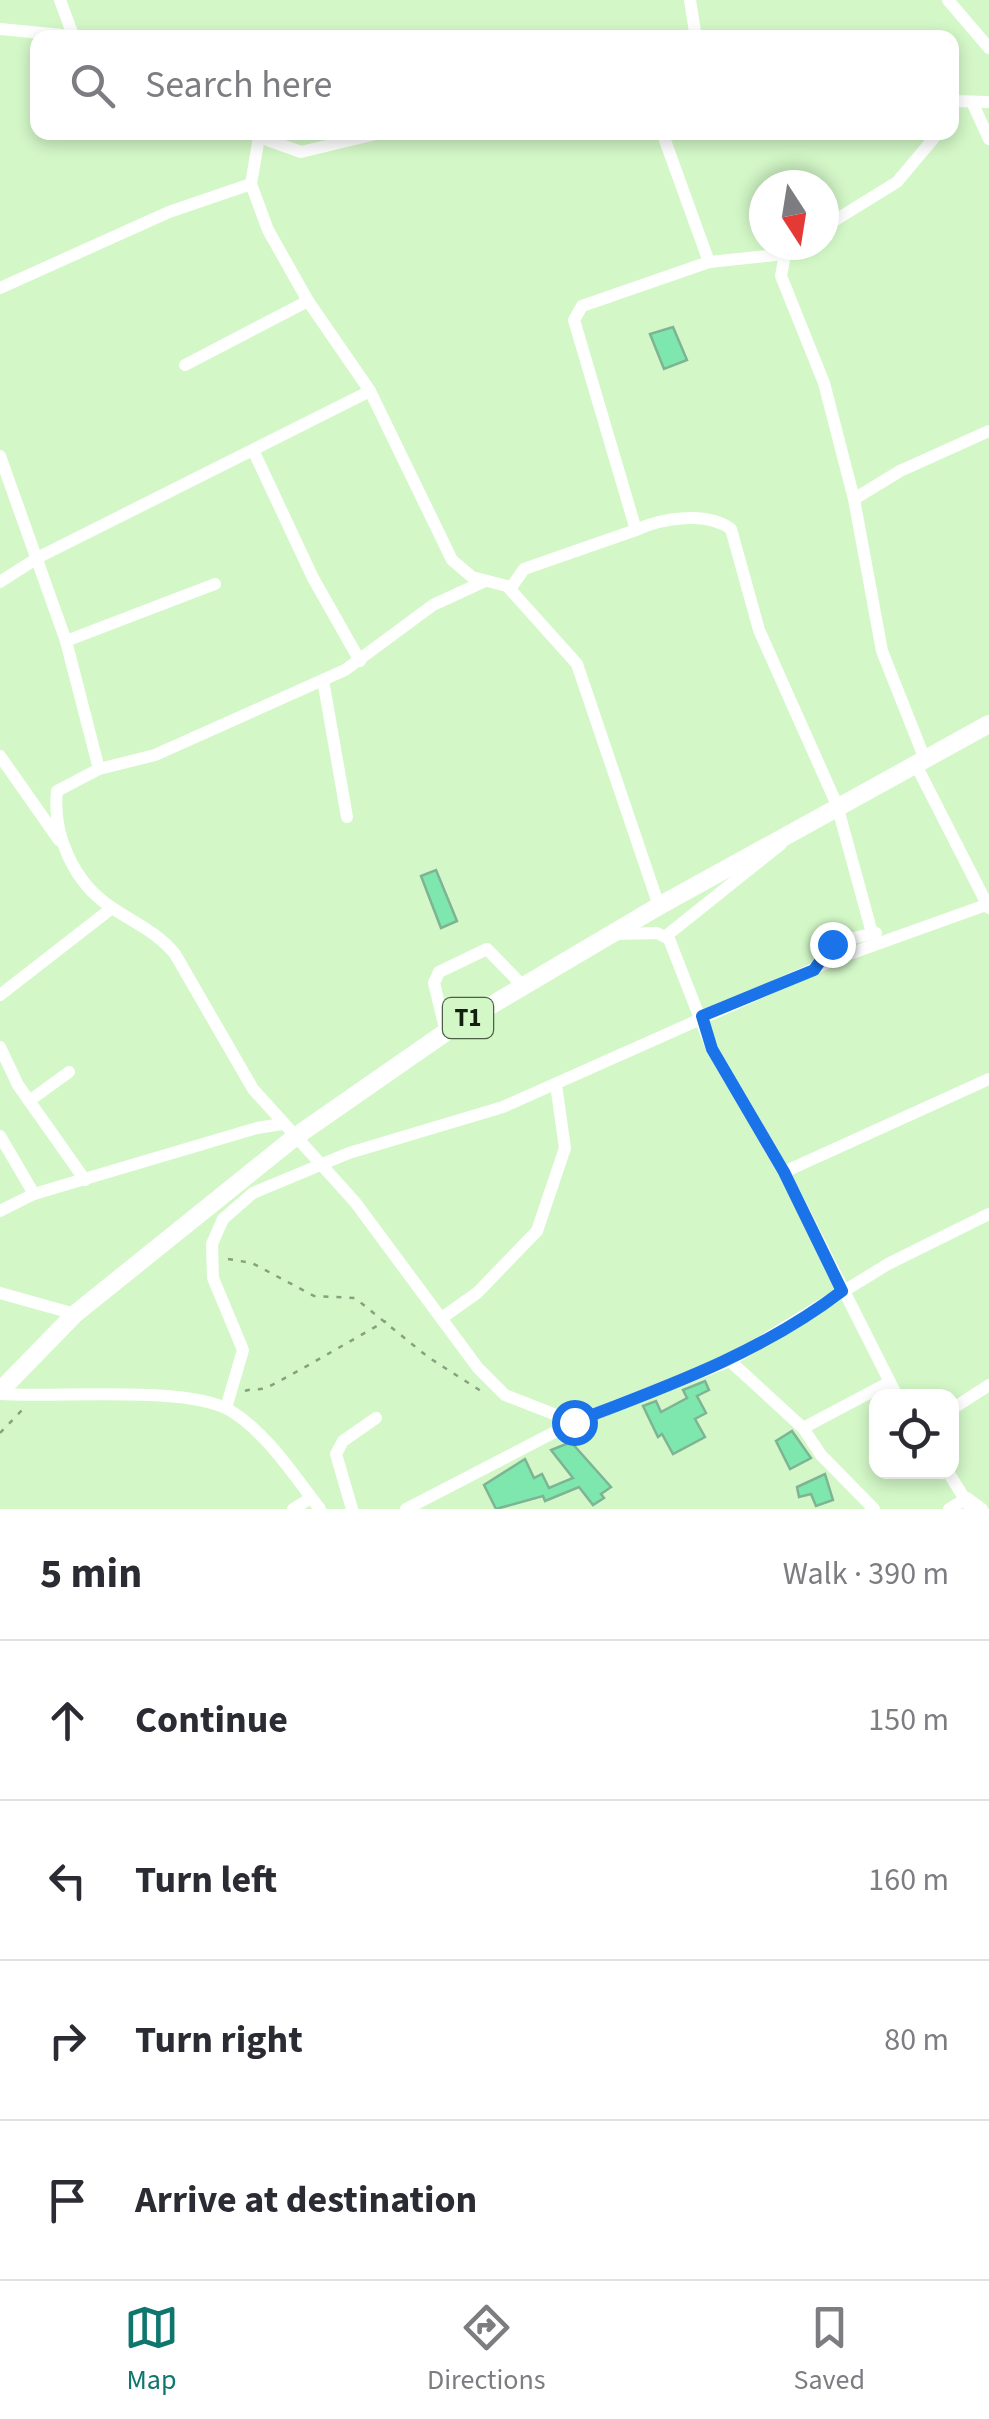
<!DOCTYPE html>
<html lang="en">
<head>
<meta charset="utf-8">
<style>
  :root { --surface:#fff; --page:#f2f2f3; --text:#2b2b33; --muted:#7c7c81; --line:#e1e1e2; --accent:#0f766e }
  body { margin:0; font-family:"Source Sans 3",sans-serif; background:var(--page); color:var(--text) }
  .controls { position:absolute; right:30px; bottom:30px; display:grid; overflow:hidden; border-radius:20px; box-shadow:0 5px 15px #0003 }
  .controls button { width:90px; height:90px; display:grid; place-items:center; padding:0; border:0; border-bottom:2px solid var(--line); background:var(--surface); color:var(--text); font:50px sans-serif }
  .compass { position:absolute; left:749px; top:170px; width:90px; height:90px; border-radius:50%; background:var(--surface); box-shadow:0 5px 15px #0003; rotate:168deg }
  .stop { position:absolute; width:30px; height:30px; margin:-22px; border:8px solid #1a73e8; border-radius:50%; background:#fff }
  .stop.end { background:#1a73e8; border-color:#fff; box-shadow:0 2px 10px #0008 }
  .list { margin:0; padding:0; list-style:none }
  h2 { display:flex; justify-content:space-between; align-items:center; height:130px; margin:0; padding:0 40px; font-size:42px }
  h2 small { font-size:32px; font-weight:400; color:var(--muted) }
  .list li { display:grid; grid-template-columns:65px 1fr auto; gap:30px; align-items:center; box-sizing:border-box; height:160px; padding:0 40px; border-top:2px solid var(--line) }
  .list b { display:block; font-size:38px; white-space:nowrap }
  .list em { font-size:32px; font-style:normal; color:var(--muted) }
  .icon { flex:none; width:55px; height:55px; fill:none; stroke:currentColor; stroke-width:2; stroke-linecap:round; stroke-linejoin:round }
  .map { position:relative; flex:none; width:989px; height:1509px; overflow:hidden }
  .search { position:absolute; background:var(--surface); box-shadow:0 5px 15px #0003; left:30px; right:30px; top:30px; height:110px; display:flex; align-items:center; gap:25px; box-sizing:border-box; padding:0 35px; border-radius:20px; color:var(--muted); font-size:38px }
  .sheet { height:770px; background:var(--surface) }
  nav { display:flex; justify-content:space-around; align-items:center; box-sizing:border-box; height:140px; border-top:2px solid var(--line); background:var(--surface); font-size:28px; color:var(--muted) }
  nav a { display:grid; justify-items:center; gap:5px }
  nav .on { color:var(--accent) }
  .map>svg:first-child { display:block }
  .building { fill:#7de7ad; stroke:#7eb494; stroke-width:2.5 }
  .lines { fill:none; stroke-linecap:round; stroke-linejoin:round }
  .path { stroke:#86a17d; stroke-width:2.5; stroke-dasharray:5 8; stroke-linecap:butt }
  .minor { stroke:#fff; stroke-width:12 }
  .highway { stroke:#fff; stroke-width:18 }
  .route { stroke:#1a73e8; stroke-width:12 }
  .labels { text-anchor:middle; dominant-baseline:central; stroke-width:8; stroke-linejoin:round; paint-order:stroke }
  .shield { fill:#d3f7c7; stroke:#4d6046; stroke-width:2.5 }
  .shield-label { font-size:25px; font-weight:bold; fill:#13200f }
</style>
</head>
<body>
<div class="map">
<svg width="989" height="1509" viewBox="0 0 989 1509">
  <rect width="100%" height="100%" fill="#d3f7c7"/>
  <g class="building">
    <polygon points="673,327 687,360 664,369 650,334"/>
    <polygon points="436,870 457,921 441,928 421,876"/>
    <polygon points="705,1381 709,1390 697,1396 706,1413 695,1419 705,1437 673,1454 662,1434 658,1437 643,1406 656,1401 661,1412 687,1398 683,1390"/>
    <polygon points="792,1431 811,1458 790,1469 776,1441"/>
    <polygon points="571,1442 611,1487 601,1494 604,1498 593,1505 579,1487 545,1501 543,1496 496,1509 484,1485 525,1459 534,1478 542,1474 549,1488 573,1478 551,1450"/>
    <polygon points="825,1474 833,1500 816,1506 811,1494 799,1497 797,1487"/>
  </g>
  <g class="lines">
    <g class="path">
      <polyline points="228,1259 252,1263 314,1296 355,1298 428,1357 484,1393"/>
      <path d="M245 1391C252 1388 261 1391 268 1387 307 1367 346 1343 386 1321"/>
      <polyline points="0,1433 24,1408"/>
    </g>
    <g class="minor">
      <polyline points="60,0 74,38"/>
      <polyline points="690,0 696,38"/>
      <polyline points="948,0 989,48"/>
      <polyline points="0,29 73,36"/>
      <polyline points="952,101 989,102"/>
      <polyline points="972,102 989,139"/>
      <polyline points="384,132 301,152 259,137 251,184 268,230 308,301 370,391 452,560 472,577 507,586 577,664 659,906"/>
      <polyline points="662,132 709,262"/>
      <polyline points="824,227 897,182 939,132"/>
      <polyline points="797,245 785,254 781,276 824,383 854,499 882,651 926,762"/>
      <polyline points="0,288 169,212 251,184"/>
      <polyline points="185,365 308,301"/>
      <polyline points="254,452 313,578 360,661"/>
      <polyline points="0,456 66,641 99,769"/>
      <polyline points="854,499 900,471 989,431"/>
      <path d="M636 530C662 518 706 511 731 529L759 630 837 805 872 933"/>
      <path d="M485 581 433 605 345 670 155 755 99 769 57 791C52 834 74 883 111 907 134 923 157 932 175 954L253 1089 355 1202 478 1368 505 1395 574 1422"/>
      <polyline points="0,582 39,557 370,391"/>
      <polyline points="510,589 524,569 636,530 574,320 582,306 709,262 785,254"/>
      <polyline points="66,641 215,584"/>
      <polyline points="323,680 347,817"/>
      <polyline points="0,756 59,840"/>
      <polyline points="917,767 989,908"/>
      <polyline points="616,934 657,933 669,939 712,1049 784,1172 897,1396"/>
      <polyline points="666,936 781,844"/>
      <polyline points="815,967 835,942 876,933"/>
      <polyline points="0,995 112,908"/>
      <polyline points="446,1032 434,983 439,972 487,949 522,985"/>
      <polyline points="0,1047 18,1085 85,1180"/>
      <polyline points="29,1101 69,1072"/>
      <polyline points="0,1136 34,1194"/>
      <polyline points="784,1172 989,1079"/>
      <polyline points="0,1211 34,1194 257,1128 282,1124"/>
      <polyline points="0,1293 75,1314"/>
      <polyline points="443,1317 477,1293 537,1231 565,1148 556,1085"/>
      <polyline points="730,1361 803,1428 821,1455 874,1509"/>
      <path d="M0 1394C56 1398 189 1385 231 1411 267 1433 294 1476 320 1509"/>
      <polyline points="226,1408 243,1350 213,1278 212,1244 223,1219 253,1193 349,1153 503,1107 838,958 989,904"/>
      <polyline points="952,1409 989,1385"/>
      <polyline points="803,1428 888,1383"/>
      <polyline points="948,1472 971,1509"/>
      <polyline points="293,1509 311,1498"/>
      <polyline points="352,1509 336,1454 343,1441 376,1418"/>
      <polyline points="406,1509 574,1422 730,1361 888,1264 989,1214"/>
      <polyline points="949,1509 967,1498 982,1509"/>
    </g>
    <polyline class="highway" points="0,1391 75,1314 295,1137 446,1032 659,906 989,724"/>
  </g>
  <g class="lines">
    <path class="route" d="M574 1422C668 1386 761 1353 842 1291L784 1172 712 1049 702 1016 814 970 832 944"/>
  </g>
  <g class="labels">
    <rect class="shield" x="443" y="998" width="50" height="40" rx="8"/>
    <g class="shield-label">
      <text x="468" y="1018">T1</text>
    </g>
  </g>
</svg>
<div class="controls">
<button><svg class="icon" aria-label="locate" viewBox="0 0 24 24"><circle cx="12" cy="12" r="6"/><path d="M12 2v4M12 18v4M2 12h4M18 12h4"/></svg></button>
</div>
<svg class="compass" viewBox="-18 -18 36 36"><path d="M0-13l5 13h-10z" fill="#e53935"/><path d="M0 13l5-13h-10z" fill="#7c7c81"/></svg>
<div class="stop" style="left:574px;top:1422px"></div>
<div class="stop end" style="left:832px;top:944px"></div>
<div class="search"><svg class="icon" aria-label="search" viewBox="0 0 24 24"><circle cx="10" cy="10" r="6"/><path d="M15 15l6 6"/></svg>Search here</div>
</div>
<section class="sheet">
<h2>5 min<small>Walk · 390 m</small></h2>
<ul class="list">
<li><svg class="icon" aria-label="ahead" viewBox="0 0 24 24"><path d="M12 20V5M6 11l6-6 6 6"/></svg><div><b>Continue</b></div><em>150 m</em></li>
<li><svg class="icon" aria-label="left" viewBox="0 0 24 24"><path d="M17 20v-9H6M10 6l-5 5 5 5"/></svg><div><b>Turn left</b></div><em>160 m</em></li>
<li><svg class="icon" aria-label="right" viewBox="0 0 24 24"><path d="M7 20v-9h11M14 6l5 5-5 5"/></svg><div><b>Turn right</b></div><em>80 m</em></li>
<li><svg class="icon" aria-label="arrive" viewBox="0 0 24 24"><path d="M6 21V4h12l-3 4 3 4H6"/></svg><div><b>Arrive at destination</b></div></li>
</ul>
</section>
<nav>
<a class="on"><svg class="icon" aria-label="map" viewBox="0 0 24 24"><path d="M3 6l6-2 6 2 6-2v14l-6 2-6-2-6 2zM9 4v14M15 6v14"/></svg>Map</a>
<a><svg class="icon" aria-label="directions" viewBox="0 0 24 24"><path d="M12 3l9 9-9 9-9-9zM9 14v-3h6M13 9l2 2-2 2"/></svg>Directions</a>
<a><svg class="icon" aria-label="saved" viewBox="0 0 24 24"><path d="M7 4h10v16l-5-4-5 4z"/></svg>Saved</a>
</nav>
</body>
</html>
